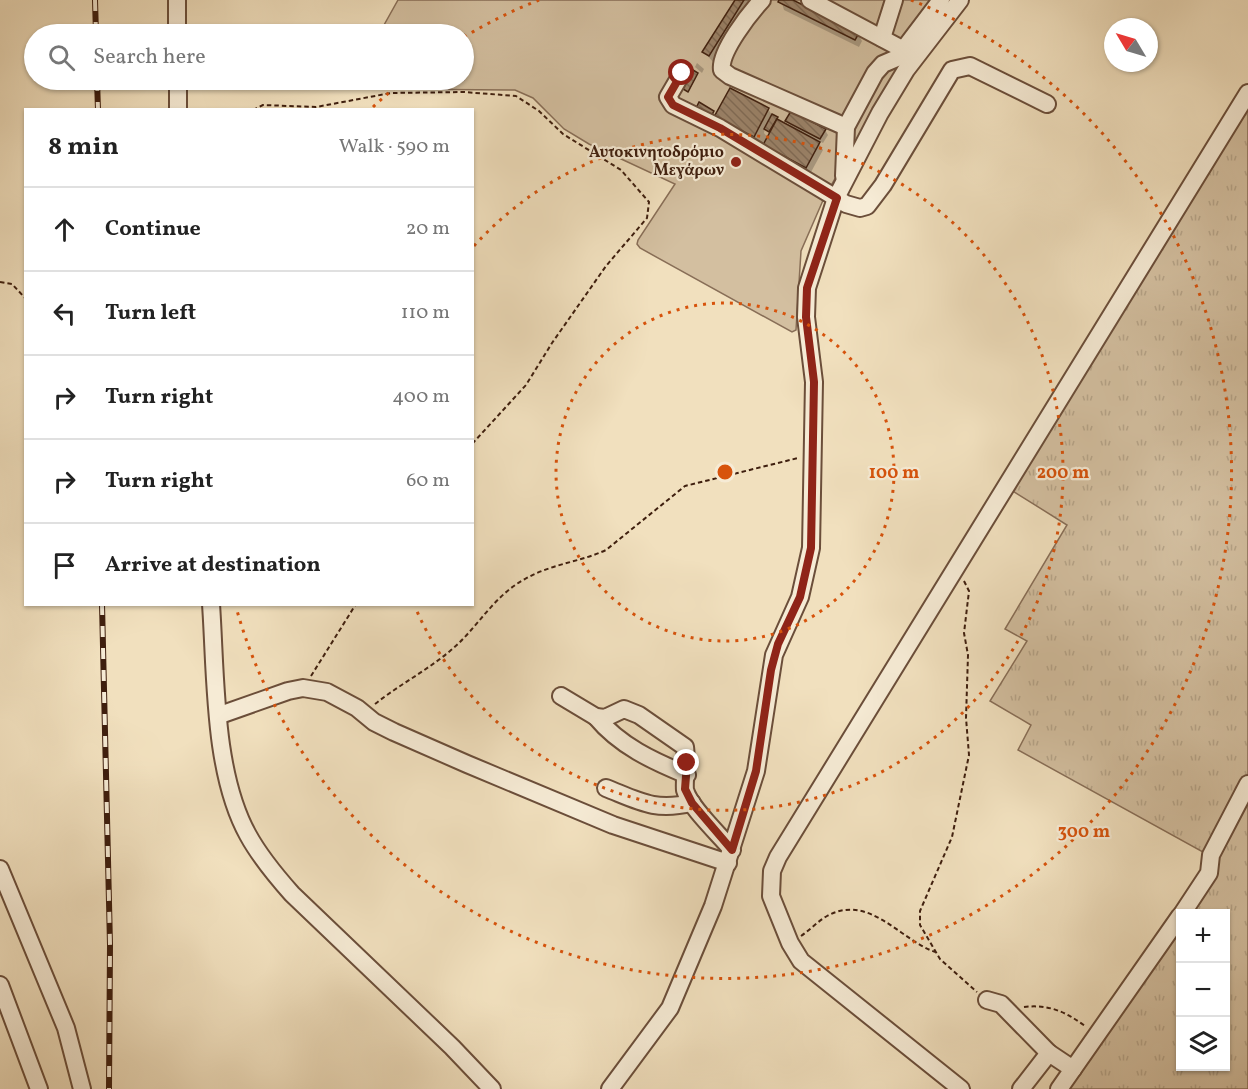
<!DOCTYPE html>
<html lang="en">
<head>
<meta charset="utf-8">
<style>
  :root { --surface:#fff; --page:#f6f6f6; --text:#222; --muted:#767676; --line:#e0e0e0 }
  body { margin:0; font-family:Vollkorn,serif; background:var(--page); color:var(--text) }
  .controls { position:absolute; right:18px; bottom:18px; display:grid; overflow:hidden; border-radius:0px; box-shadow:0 2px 4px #0004 }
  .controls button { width:54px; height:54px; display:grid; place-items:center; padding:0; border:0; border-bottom:2px solid var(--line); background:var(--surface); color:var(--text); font:30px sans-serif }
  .compass { position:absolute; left:1104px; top:18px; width:54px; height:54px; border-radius:50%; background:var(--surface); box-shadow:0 2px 4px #0004; rotate:308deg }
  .stop { position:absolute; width:18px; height:18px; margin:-14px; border:4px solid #8f2418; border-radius:50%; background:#fff }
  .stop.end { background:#8f2418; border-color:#fff; box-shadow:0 2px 6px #0008 }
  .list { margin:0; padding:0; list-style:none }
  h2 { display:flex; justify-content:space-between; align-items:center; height:78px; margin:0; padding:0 24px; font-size:26px }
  h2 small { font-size:20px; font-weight:400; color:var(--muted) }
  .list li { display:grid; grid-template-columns:39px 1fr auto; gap:18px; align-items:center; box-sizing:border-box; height:84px; padding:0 24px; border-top:2px solid var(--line) }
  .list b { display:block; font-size:22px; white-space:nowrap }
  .list em { font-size:20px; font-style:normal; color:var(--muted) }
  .icon { flex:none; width:33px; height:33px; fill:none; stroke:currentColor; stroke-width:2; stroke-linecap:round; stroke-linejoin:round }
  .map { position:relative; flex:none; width:1248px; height:1089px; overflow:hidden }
  .search { position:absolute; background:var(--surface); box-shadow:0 2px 4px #0004; left:24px; top:24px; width:450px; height:66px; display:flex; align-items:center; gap:15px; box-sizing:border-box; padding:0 21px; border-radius:33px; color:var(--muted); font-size:22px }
  .panel { position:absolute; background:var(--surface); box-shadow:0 2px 4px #0004; left:24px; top:108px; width:450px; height:498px; border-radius:0px }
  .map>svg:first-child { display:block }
  .grass { fill:url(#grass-tufts); stroke:#886e57; stroke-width:1.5 }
  .green { fill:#d3bfa0; stroke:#886e57; stroke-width:1.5 }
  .shadow { fill:#0003; fill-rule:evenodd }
  .building { fill:url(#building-back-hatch); stroke:#3e1e0e; stroke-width:1.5 }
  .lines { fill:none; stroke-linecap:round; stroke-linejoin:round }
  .minor-casing { stroke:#6b4e3a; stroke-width:20 }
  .path { stroke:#3e1e0e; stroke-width:2; stroke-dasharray:4.5 3; stroke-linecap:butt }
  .minor { stroke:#f6ebd5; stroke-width:16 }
  .rail-casing { stroke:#3e1e0e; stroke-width:6 }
  .rail { stroke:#f6ebd5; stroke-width:4; stroke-dasharray:11; stroke-linecap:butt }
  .route { stroke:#8f2418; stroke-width:8 }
  .ring { fill:none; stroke:#d7530c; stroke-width:3; stroke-dasharray:3 6 }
  .poi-dot { fill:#8f2418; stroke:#f6ebd5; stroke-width:2 }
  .labels { text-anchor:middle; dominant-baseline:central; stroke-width:4.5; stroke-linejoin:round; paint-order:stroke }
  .poi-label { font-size:16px; font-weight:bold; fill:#3e1e0e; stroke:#f6ebd5; text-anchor:end }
  .centre { fill:#d7530c; stroke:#f6ebd5; stroke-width:3 }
  .ring-label { font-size:18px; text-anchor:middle; font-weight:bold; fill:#d7530c; stroke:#f6ebd5; stroke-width:4.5; stroke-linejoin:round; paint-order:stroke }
</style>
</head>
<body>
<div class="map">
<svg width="1248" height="1089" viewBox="0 0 1248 1089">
  <defs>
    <pattern id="grass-tufts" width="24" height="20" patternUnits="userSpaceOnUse" patternTransform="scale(1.5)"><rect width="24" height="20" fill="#d3bfa0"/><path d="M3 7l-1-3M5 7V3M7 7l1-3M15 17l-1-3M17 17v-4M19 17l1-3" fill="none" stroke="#b6a489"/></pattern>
    <pattern id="building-back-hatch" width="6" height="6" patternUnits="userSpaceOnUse" patternTransform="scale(1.5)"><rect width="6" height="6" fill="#9b836a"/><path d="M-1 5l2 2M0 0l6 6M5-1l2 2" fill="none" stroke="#806b56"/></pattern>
  </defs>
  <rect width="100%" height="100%" fill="#f1e0be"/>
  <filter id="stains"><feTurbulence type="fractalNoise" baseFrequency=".00333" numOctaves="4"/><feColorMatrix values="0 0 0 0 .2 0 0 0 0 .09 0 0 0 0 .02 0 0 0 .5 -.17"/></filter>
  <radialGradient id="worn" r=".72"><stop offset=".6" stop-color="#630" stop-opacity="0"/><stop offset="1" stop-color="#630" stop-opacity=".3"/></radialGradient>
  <polygon class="grass" points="1248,98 1248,1089 1071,1089 1069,1082 1180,919 1180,1066 1226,1066 1226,914 1185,913 1214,858 1018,750 1031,725 990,701 1027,641 1005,629 1067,525 1008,488"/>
  <polygon class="green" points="398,0 936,0 824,198 801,251 796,330 792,332 640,248 637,244 638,240 675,184 589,144 564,129 533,98 515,90 382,89 365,80 464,80 464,34 379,34"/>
  <g class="shadow">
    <polygon points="736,0 748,0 750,4 714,63 704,52"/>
    <polygon points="781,0 789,0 858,34 862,41 859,47 784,10"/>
    <polygon points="697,63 704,69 702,73 695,67"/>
    <polygon points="697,74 689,92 685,91 684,89"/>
    <path d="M768 109 772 115 792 128 787 121 825 130 828 135 823 143 817 140 823 150 810 174 769 152 764 142 762 146 700 115 713 112 716 117ZM765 128 777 134 769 139 764 133Z"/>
  </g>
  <g class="building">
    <polygon points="735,0 744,0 709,56 702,52"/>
    <polygon points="779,0 793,0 859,33 855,40 778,2"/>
    <polygon points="693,70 698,73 688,92 683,89"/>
    <polygon points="730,88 769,108 754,137 714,117"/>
    <polygon points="699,102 714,111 710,118 695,110"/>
    <polygon points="791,111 826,129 820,139 785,121"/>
    <polygon points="772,114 778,117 769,132 764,129"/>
    <polygon points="777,119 820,142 806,168 763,145"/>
  </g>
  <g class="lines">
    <g class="minor-casing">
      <g id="minor">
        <polyline points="177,0 177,34"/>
        <path d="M762 0C750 13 719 52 722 70L730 76 846 127"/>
        <polyline points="810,0 902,49"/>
        <polyline points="882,38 894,0"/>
        <polyline points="682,73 668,97 673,105 720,128 846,204 860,208 867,206 883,185 952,70 970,66 1047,104"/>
        <polyline points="178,80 178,110"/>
        <polyline points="844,176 846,127 875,73 883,64 897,58 941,0"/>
        <path d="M211 604C216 675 213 772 248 835 260 857 276 876 292 894L452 1047 492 1089"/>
        <path d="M561 696 596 717 605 718 624 709 639 715 685 747C687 760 684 782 685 790 690 808 720 835 732 850"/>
        <polyline points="220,715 288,691 303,688 327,692 357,708 374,722 394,732 467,764 613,825 728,863"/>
        <path d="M596 717C620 746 653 761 687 775"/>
        <path d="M606 788C641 802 654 811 692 803"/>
        <polyline points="0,869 66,1028 82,1089"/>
        <polyline points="1182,914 1209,873 1211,855 1248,784"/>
        <polyline points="0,985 39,1089"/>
        <polyline points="987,1000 1001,1004 1049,1053"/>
        <polyline points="610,1089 670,1008 713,906 756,771 774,655 800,597 811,548 814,382 806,317 807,288 836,198 880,113 906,70 960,0"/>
        <polyline points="961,1089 801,961 790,943 771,896 772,871 778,857 1248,93"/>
        <polyline points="1021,1089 1049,1053 1073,1069"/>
        <polyline points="1059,1089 1180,916"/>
      </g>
    </g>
    <g class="path">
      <polyline points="253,110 263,105 316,107 391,93 464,92 516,96 539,111 563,134 621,170 649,202 647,218 606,266 552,343 526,385 472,444"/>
      <polyline points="0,282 12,284 26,299"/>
      <polyline points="964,581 969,591 964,633 968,655 966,718 969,755 952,837 920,911 920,925 940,959 977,992"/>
      <polyline points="311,676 356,604"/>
      <path d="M375 704C399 685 426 671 450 651 477 629 493 596 525 579 551 564 580 562 606 550L685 486 798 458"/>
      <path d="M801 936C810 930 818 921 827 916 869 893 899 939 935 952"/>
      <path d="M1024 1007C1049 1004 1066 1012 1085 1026"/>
    </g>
    <use href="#minor" class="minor"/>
    <g class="rail-casing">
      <g id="rail">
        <polyline points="95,0 96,34"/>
        <polyline points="97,80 98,110"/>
        <polyline points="102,604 110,945 109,1089"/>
      </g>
    </g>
    <use href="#rail" class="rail"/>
  </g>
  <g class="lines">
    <polyline class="route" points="682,73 668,97 673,105 720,128 837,198 807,288 806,317 814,382 811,548 800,597 778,644 771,670 756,771 732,850 692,803 685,789 687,763"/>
  </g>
  <g class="ring">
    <circle cx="725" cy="472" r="169"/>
    <path d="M474 246A338 338 0 1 1 415 607"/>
    <path d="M373 107A507 507 0 0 1 403 81M464 37A507 507 0 0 1 539 0M911 0A507 507 0 1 1 236 607"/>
  </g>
  <circle class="poi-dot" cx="736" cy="162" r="6"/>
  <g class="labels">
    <g class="poi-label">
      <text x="724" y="153">Αυτοκινητοδρόμιο<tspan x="724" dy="18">Μεγάρων</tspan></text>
    </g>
  </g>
  <circle cx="725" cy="472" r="9" class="centre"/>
  <g class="ring-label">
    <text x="894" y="478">100 m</text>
    <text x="1063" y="478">200 m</text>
    <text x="1084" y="837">300 m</text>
  </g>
  <rect width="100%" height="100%" filter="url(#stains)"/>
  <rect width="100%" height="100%" fill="url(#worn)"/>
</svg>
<div class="controls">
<button>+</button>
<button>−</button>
<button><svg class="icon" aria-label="layers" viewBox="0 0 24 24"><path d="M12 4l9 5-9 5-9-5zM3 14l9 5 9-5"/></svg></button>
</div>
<svg class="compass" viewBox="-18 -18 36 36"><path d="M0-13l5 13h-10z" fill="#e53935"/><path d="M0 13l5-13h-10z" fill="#767676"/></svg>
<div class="stop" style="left:682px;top:73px"></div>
<div class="stop end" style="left:687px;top:763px"></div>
<div class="search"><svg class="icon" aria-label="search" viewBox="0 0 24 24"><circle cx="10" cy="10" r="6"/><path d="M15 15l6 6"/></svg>Search here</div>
<section class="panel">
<h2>8 min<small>Walk · 590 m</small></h2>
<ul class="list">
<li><svg class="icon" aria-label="ahead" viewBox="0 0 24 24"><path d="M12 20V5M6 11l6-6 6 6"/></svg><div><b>Continue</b></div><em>20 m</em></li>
<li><svg class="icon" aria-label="left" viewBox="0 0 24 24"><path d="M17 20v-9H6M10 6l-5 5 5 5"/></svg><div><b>Turn left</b></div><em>110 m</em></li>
<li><svg class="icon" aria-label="right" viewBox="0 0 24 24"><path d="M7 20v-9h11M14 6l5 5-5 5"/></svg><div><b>Turn right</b></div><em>400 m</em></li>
<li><svg class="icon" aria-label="right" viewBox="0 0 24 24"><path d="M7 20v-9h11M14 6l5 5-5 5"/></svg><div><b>Turn right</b></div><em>60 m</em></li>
<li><svg class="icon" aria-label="arrive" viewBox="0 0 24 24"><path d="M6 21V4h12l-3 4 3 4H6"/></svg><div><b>Arrive at destination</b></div></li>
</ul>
</section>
</div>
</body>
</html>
